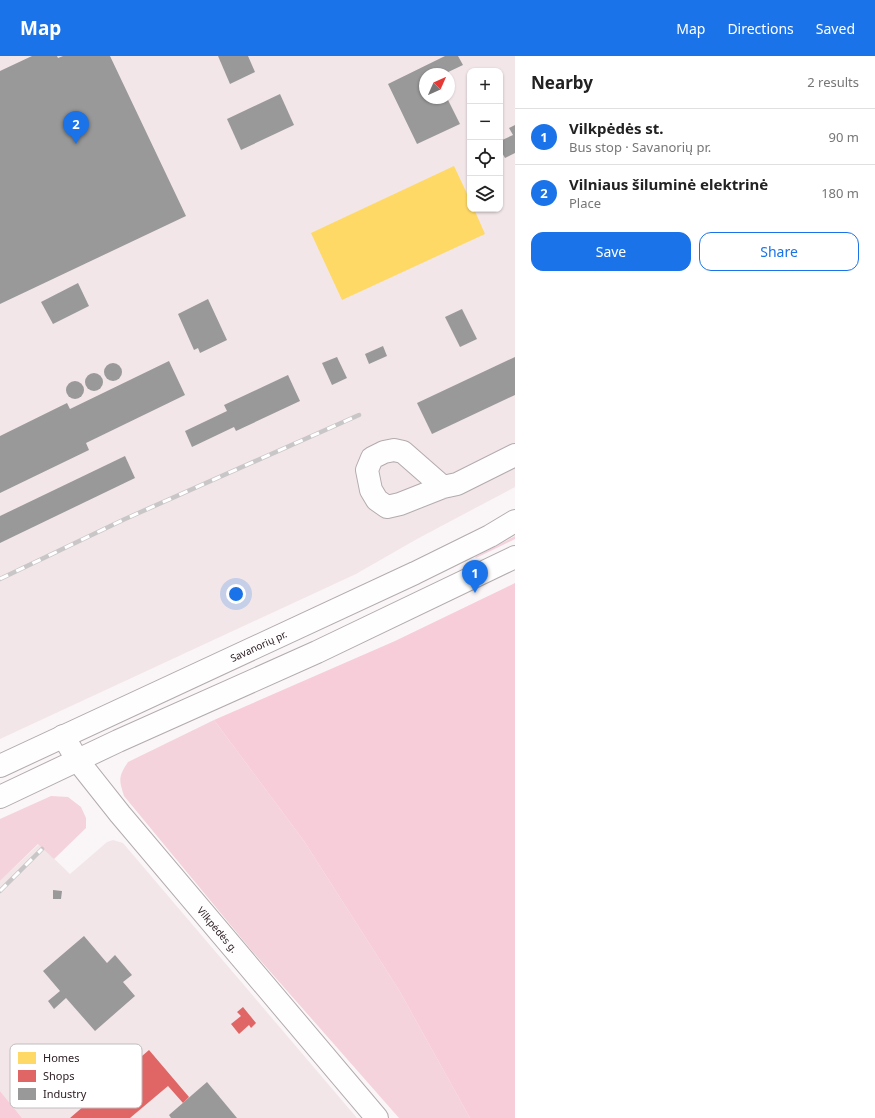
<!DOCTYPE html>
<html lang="en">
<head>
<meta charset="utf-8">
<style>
  :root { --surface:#fff; --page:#f6f6f6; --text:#222; --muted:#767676; --line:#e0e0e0; --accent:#1a73e8 }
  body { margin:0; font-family:"Noto Sans",sans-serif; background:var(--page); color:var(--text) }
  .controls { position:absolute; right:12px; top:12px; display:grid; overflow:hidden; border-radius:8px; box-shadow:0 1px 3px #0004 }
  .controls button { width:36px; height:36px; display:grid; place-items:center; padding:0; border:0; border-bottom:1px solid var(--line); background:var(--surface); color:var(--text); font:20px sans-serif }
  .compass { position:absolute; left:419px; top:12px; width:36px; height:36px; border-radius:50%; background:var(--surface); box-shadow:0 1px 3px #0004; rotate:45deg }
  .you { position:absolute; left:236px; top:538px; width:14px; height:14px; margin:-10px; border:3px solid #fff; border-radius:50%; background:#1a73e8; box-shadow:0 0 0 6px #1a73e833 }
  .badge { display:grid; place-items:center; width:26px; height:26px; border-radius:50%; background:var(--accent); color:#fff; font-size:13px; font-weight:700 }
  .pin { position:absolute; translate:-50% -33px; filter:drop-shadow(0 1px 2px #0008) }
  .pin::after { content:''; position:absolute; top:21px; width:14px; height:12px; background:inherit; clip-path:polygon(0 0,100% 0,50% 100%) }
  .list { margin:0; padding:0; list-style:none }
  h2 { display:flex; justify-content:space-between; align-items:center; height:52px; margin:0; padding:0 16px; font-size:17px }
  h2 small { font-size:13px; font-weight:400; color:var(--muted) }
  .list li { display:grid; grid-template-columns:26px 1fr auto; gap:12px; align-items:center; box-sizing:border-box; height:56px; padding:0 16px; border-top:1px solid var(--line) }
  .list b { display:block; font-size:15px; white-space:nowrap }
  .list p { margin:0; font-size:13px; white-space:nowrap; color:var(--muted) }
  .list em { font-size:13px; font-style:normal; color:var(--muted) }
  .actions { display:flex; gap:8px; padding:12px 16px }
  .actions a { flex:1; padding:9px 0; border:1px solid var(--accent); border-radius:12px; text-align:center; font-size:14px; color:var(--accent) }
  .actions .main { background:var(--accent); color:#fff }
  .icon { flex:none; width:22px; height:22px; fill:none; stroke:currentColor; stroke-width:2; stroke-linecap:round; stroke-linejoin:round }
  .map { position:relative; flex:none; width:515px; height:1062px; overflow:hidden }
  header { display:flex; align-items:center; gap:24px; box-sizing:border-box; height:56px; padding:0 20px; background:var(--accent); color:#fff }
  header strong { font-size:19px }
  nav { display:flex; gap:22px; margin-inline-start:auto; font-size:14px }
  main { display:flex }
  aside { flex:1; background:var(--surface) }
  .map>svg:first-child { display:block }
  .built { fill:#f2e6e9; fill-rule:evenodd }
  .green { fill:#f4d3dc }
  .forest { fill:#f7cdd9 }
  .homes { fill:#ffd966 }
  .shops { fill:#e06666 }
  .industry { fill:#999 }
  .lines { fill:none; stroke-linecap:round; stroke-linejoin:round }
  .minor-casing { stroke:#b3abad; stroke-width:24 }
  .major-casing { stroke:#b3abad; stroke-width:24 }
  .highway-casing { stroke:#b3abad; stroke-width:24 }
  .minor { stroke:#fefefe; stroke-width:22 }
  .major { stroke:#fefefe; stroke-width:22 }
  .highway { stroke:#fefefe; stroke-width:22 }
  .rail-casing { stroke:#c8c6c7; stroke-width:4.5 }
  .rail { stroke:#fff; stroke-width:3; stroke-dasharray:9; stroke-linecap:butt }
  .labels { text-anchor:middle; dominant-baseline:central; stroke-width:4; stroke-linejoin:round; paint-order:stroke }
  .street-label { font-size:10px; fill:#2e2024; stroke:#fff }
  .key { fill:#fff; stroke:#c0bcbd; stroke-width:1 }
  .key-label { font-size:11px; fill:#2e2024 }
</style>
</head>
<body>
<header>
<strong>Map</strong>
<nav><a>Map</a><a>Directions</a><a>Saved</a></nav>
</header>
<main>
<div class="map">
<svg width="515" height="1062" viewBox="0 0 515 1062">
  <rect width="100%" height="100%" fill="#faf6f7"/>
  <g class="built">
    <path d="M0 0H515V431L417 483 356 518 0 683ZM470 15H500V153H470ZM425 18H449V42H425Z"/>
    <polygon points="113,784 123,787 357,1062 22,1062 0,1035 0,825 39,788 70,818 107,786"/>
  </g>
  <g class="green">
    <polygon points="515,480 515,483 476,502 475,501"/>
    <path d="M214 664 304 785 399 934 470 1062H399L252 895 124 740C119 724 118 721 128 706Z"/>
    <polygon points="51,740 68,741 81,751 86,762 86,772 54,803 38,788 0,825 0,763"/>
  </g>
  <g class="forest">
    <polygon points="515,527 515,1062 470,1062 399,934 304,785 214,664 395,585"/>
    <polygon points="0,1035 22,1062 0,1062"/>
  </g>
  <polygon class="homes" points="454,110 470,144 470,153 474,153 485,178 342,244 311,177"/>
  <g class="shops">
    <polygon points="243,951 256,967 251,972 249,969 239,978 231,968 241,960 237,956"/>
    <polygon points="149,994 189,1041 183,1047 168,1030 130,1062 70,1062"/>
  </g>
  <g class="industry">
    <polygon points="32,0 57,0 58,2 63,0 110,0 186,160 0,248 0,15"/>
    <polygon points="218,0 248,0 255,16 230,28"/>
    <polygon points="445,0 458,0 463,9 444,18 425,18 425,42 447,42 460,68 417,88 388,28"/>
    <polygon points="280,38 294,69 241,94 227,63"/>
    <polygon points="515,69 515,97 505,102 500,93 500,85 513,79 509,72"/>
    <polygon points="78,227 89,250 53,268 41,246"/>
    <polygon points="208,243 227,284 200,297 198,292 194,294 178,258"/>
    <polygon points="462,253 477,283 460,291 445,261"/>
    <polygon points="383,290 387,300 369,308 365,298"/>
    <polygon points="337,301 347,322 332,329 322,307"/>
    <polygon points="515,301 515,339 432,378 417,347"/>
    <polygon points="169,305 185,339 86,387 89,394 0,437 0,380 67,347 70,353"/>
    <circle cx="113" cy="316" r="9"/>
    <circle cx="94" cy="326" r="9"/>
    <polygon points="288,319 300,345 236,375 234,371 192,391 185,375 227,355 224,349"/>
    <circle cx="75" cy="334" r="9"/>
    <polygon points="125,400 135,422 0,487 0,460"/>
    <polygon points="53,834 62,835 61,843 53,843"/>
    <polygon points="84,880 107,907 115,899 132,919 123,926 135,940 95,975 66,942 54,953 48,945 60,935 43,915"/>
    <polygon points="207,1026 237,1062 171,1062 169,1059"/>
  </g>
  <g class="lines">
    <g class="minor-casing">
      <polyline id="minor" points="443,431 403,396 394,394 384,396 372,402 367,414 371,434 377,444 387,451 400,448 443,431 457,428 515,399"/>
    </g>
    <g class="major-casing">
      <g id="major">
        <path id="s1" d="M63 680 78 705 120 758 377 1062"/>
      </g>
    </g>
    <g class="highway-casing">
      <g id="highway">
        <path id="s2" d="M0 710 415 517 490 480 515 465"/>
        <polyline points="0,741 118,685 317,596 515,501"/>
      </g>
    </g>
    <use href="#minor" class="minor"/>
    <use href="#major" class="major"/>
    <use href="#highway" class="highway"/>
    <g class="rail-casing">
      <g id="rail">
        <polyline points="0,523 125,463 359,359"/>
        <polyline points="0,835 42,793"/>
      </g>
    </g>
    <use href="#rail" class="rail"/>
  </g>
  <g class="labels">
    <g class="street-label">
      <text stroke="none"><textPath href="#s2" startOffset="285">Savanorių pr.</textPath></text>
      <text stroke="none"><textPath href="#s1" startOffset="248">Vilkpėdės g.</textPath></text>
    </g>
  </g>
  <rect x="10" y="988" width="132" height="64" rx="6" class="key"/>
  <rect x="18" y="996" width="18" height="12" fill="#ffd966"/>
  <rect x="18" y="1014" width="18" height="12" fill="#e06666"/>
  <rect x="18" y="1032" width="18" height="12" fill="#999"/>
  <g class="key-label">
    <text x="43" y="1006">Homes</text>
    <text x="43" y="1024">Shops</text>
    <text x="43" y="1042">Industry</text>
  </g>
</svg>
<div class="controls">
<button>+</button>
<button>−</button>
<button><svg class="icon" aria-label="locate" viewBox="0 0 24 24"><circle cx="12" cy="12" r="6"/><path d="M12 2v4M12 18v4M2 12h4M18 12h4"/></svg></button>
<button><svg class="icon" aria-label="layers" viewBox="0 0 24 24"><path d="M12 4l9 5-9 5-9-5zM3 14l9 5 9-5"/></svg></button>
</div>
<svg class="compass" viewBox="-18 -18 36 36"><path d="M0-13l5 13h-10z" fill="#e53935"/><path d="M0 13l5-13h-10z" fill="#767676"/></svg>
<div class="you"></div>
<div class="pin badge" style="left:475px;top:537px">1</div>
<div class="pin badge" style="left:76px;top:88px">2</div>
</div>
<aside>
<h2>Nearby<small>2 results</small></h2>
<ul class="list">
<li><span class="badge">1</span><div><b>Vilkpėdės st.</b><p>Bus stop · Savanorių pr.</p></div><em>90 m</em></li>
<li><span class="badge">2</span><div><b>Vilniaus šiluminė elektrinė</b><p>Place</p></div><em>180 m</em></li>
</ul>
<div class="actions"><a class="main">Save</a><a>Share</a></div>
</aside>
</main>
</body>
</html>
